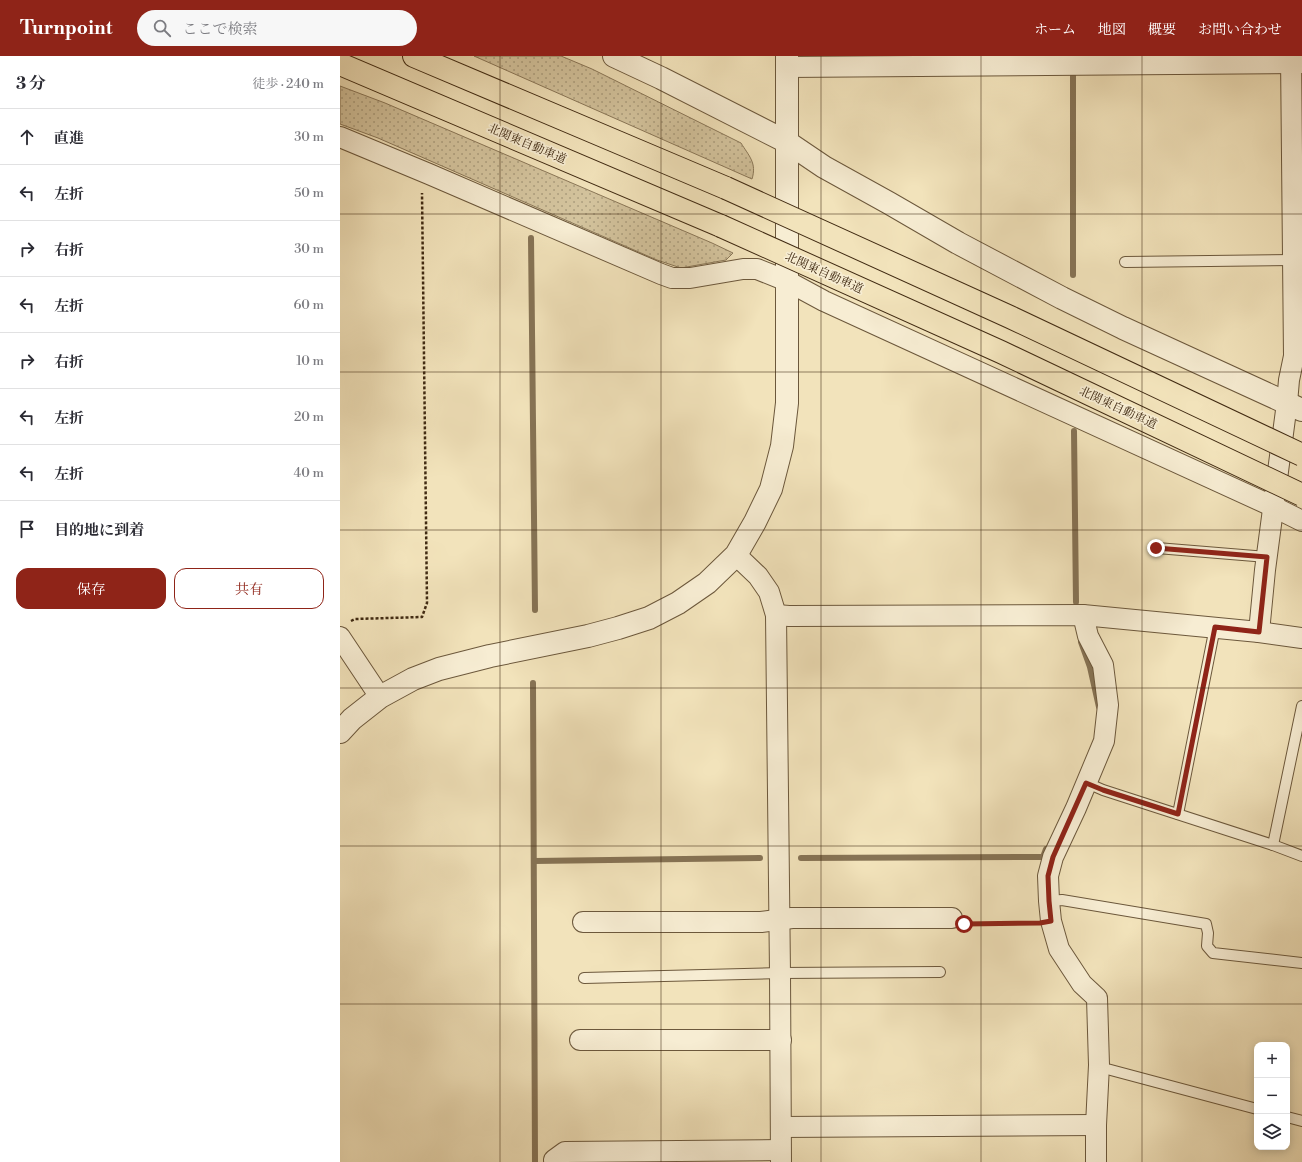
<!DOCTYPE html>
<html lang="ja">
<head>
<meta charset="utf-8">
<style>
  :root { --surface:#fff; --page:#f7f7f7; --text:#2b2b33; --muted:#7c7c81; --line:#e1e1e2; --accent:#8f2418 }
  body { margin:0; font-family:"Libre Bodoni","Noto Serif JP",serif; background:var(--page); color:var(--text) }
  .controls { position:absolute; right:12px; bottom:12px; display:grid; overflow:hidden; border-radius:8px; box-shadow:0 2px 10px #0003 }
  .controls button { width:36px; height:36px; display:grid; place-items:center; padding:0; border:0; border-bottom:1px solid var(--line); background:var(--surface); color:var(--text); font:20px sans-serif }
  .stop { position:absolute; width:12px; height:12px; margin:-9px; border:3px solid #8f2418; border-radius:50%; background:#fff }
  .stop.end { background:#8f2418; border-color:#fff; box-shadow:0 1px 4px #0008 }
  .list { margin:0; padding:0; list-style:none }
  h2 { display:flex; justify-content:space-between; align-items:center; height:52px; margin:0; padding:0 16px; font-size:17px }
  h2 small { font-size:13px; font-weight:400; color:var(--muted) }
  .list li { display:grid; grid-template-columns:26px 1fr auto; gap:12px; align-items:center; box-sizing:border-box; height:56px; padding:0 16px; border-top:1px solid var(--line) }
  .list b { display:block; font-size:15px; white-space:nowrap }
  .list em { font-size:13px; font-style:normal; color:var(--muted) }
  .actions { display:flex; gap:8px; padding:12px 16px }
  .actions a { flex:1; padding:9px 0; border:1px solid var(--accent); border-radius:12px; text-align:center; font-size:14px; color:var(--accent) }
  .actions .main { background:var(--accent); color:#fff }
  .icon { flex:none; width:22px; height:22px; fill:none; stroke:currentColor; stroke-width:2; stroke-linecap:round; stroke-linejoin:round }
  .map { position:relative; flex:none; width:962px; height:1106px; overflow:hidden }
  header { display:flex; align-items:center; gap:24px; box-sizing:border-box; height:56px; padding:0 20px; background:var(--accent); color:#fff }
  header strong { font-size:19px }
  nav { display:flex; gap:22px; margin-inline-start:auto; font-size:14px }
  .search { width:280px; height:36px; background:var(--page); display:flex; align-items:center; gap:10px; box-sizing:border-box; padding:0 14px; border-radius:22px; color:var(--muted); font-size:15px }
  main { display:flex }
  aside { flex:1; background:var(--surface) }
  .map>svg:first-child { display:block }
  .grass { fill:url(#grass-dots); stroke:#8a7758 }
  .lines { fill:none; stroke-linecap:round; stroke-linejoin:round }
  .stream { stroke:#867355; stroke-width:6 }
  .service-casing { stroke:#6c583c; stroke-width:12 }
  .minor-casing { stroke:#6c583c; stroke-width:22 }
  .tertiary-casing { stroke:#6c583c; stroke-width:24 }
  .motorway-casing { stroke:#402a12; stroke-width:24 }
  .path { stroke:#402a12; stroke-width:2.5; stroke-dasharray:3 2; stroke-linecap:butt }
  .service { stroke:#f7edd3; stroke-width:10 }
  .minor { stroke:#f7edd3; stroke-width:20 }
  .tertiary { stroke:#f7edd3; stroke-width:22 }
  .motorway { stroke:#f2e3bb; stroke-width:22 }
  .motorway-bridge-casing { stroke:#402a12; stroke-width:24; stroke-linecap:butt }
  .motorway-bridge { stroke:#f2e3bb; stroke-width:22 }
  .route { stroke:#8f2418; stroke-width:5 }
  .grid { fill:none; stroke:#402a12; stroke-width:1; stroke-opacity:0.55 }
  .labels { text-anchor:middle; dominant-baseline:central; stroke-width:3.5; stroke-linejoin:round; paint-order:stroke }
  .street-label { font-size:12px; fill:#402a12; stroke:#f7edd3 }
</style>
</head>
<body>
<header>
<strong>Turnpoint</strong>
<div class="search"><svg class="icon" aria-label="search" viewBox="0 0 24 24"><circle cx="10" cy="10" r="6"/><path d="M15 15l6 6"/></svg>ここで検索</div>
<nav><a>ホーム</a><a>地図</a><a>概要</a><a>お問い合わせ</a></nav>
</header>
<main>
<aside>
<h2>3 分<small>徒歩 · 240 m</small></h2>
<ul class="list">
<li><svg class="icon" aria-label="ahead" viewBox="0 0 24 24"><path d="M12 20V5M6 11l6-6 6 6"/></svg><div><b>直進</b></div><em>30 m</em></li>
<li><svg class="icon" aria-label="left" viewBox="0 0 24 24"><path d="M17 20v-9H6M10 6l-5 5 5 5"/></svg><div><b>左折</b></div><em>50 m</em></li>
<li><svg class="icon" aria-label="right" viewBox="0 0 24 24"><path d="M7 20v-9h11M14 6l5 5-5 5"/></svg><div><b>右折</b></div><em>30 m</em></li>
<li><svg class="icon" aria-label="left" viewBox="0 0 24 24"><path d="M17 20v-9H6M10 6l-5 5 5 5"/></svg><div><b>左折</b></div><em>60 m</em></li>
<li><svg class="icon" aria-label="right" viewBox="0 0 24 24"><path d="M7 20v-9h11M14 6l5 5-5 5"/></svg><div><b>右折</b></div><em>10 m</em></li>
<li><svg class="icon" aria-label="left" viewBox="0 0 24 24"><path d="M17 20v-9H6M10 6l-5 5 5 5"/></svg><div><b>左折</b></div><em>20 m</em></li>
<li><svg class="icon" aria-label="left" viewBox="0 0 24 24"><path d="M17 20v-9H6M10 6l-5 5 5 5"/></svg><div><b>左折</b></div><em>40 m</em></li>
<li><svg class="icon" aria-label="arrive" viewBox="0 0 24 24"><path d="M6 21V4h12l-3 4 3 4H6"/></svg><div><b>目的地に到着</b></div></li>
</ul>
<div class="actions"><a class="main">保存</a><a>共有</a></div>
</aside>
<div class="map">
<svg width="962" height="1106" viewBox="0 0 962 1106">
  <defs>
    <pattern id="grass-dots" width="8" height="8" patternUnits="userSpaceOnUse"><rect width="8" height="8" fill="#d4c49e"/><path d="M2 2h.1M6 6h.1" fill="none" stroke="#ad9f7f" stroke-width="1.8" stroke-linecap="round"/></pattern>
  </defs>
  <rect width="100%" height="100%" fill="#f2e3bb"/>
  <filter id="stains"><feTurbulence type="fractalNoise" baseFrequency=".005" numOctaves="4"/><feColorMatrix values="0 0 0 0 .2 0 0 0 0 .09 0 0 0 0 .02 0 0 0 .5 -.17"/></filter>
  <radialGradient id="worn" r=".72"><stop offset=".6" stop-color="#630" stop-opacity="0"/><stop offset="1" stop-color="#630" stop-opacity=".3"/></radialGradient>
  <g class="grass">
    <path d="M134 0H221L252 13 401 87C409 100 417 107 412 123Z"/>
    <polygon points="0,30 45,47 372,187 393,197 386,204 341,212 317,204 38,82 0,68"/>
  </g>
  <g class="lines">
    <g class="stream">
      <polyline points="733,17 733,219"/>
      <polyline points="191,182 195,554"/>
      <polyline points="734,375 736,546"/>
      <polyline points="741,586 750,611 759,651"/>
      <polyline points="193,627 195,1106"/>
      <polyline points="461,802 703,801 706,793"/>
      <polyline points="194,805 420,802"/>
    </g>
    <g class="service-casing">
      <g id="service">
        <polyline points="785,206 953,204"/>
        <polyline points="817,492 927,501"/>
        <polyline points="747,727 763,734 933,789 962,800"/>
        <polyline points="838,758 875,571"/>
        <polyline points="933,789 962,650"/>
        <polyline points="709,845 722,844 866,868 868,877 867,890 873,897 962,907"/>
        <polyline points="244,922 440,917 600,916"/>
        <polyline points="759,1009 767,1013 917,1053"/>
        <polyline points="947,1061 962,1065"/>
      </g>
    </g>
    <g class="minor-casing">
      <g id="minor">
        <polyline points="447,11 962,7"/>
        <polyline points="0,81 89,118 321,218 332,222 350,222 403,213 417,213 447,225 484,245 934,451 962,465"/>
        <polyline points="396,499 418,520 429,536 436,559 440,917 441,1106"/>
        <polyline points="436,559 449,560 743,559 919,576 962,582"/>
        <polyline points="743,559 748,580 763,609 768,649 764,685 736,752 713,801 708,820 709,845 711,865 719,893 742,928 757,942 759,1009 756,1069 756,1106"/>
        <polyline points="919,576 925,514 947,347 949,324 954,300 951,0"/>
        <polyline points="0,581 40,641"/>
        <polyline points="243,866 421,866 452,862 612,862"/>
        <polyline points="240,984 441,984"/>
        <polyline points="441,1071 756,1069"/>
        <polyline points="214,1104 225,1096 440,1094"/>
      </g>
    </g>
    <g class="tertiary-casing">
      <g id="tertiary">
        <polyline points="274,0 321,22 447,86 484,111 549,147 618,187 722,242 783,272 962,354"/>
        <polyline points="0,676 12,663 40,641 73,623 99,613 150,600 248,580 278,572 309,562 338,547 367,527 396,499 415,466 431,433 442,390 447,347 447,0"/>
      </g>
    </g>
    <g class="motorway-casing">
      <g id="motorway">
        <polyline points="74,0 386,132"/>
        <polyline points="0,8 381,170"/>
      </g>
    </g>
    <g class="path">
      <polyline points="11,565 15,563 82,561 87,547 82,137"/>
      <polyline points="632,868 691,867"/>
    </g>
    <use href="#service" class="service"/>
    <use href="#minor" class="minor"/>
    <use href="#tertiary" class="tertiary"/>
    <use href="#motorway" class="motorway"/>
    <g class="motorway-bridge-casing">
      <g id="motorway-bridge">
        <polyline points="386,132 670,261 962,399"/>
        <polyline points="381,170 661,296 962,439"/>
      </g>
    </g>
    <use href="#motorway-bridge" class="motorway-bridge"/>
  </g>
  <g class="lines">
    <polyline class="route" points="624,868 700,867 711,865 709,845 708,820 713,801 746,727 763,734 838,758 875,571 919,576 927,501 816,492"/>
  </g>
  <path class="grid" d="M160 0V1106M321 0V1106M481 0V1106M641 0V1106M802 0V1106M0 158H962M0 316H962M0 474H962M0 632H962M0 790H962M0 948H962"/>
  <g class="labels">
    <g class="street-label">
      <text transform="translate(187 88) rotate(23)">北関東自動車道</text>
      <text transform="translate(484 217) rotate(24)">北関東自動車道</text>
      <text transform="translate(778 352) rotate(25)">北関東自動車道</text>
    </g>
  </g>
  <rect width="100%" height="100%" filter="url(#stains)"/>
  <rect width="100%" height="100%" fill="url(#worn)"/>
</svg>
<div class="controls">
<button>+</button>
<button>−</button>
<button><svg class="icon" aria-label="layers" viewBox="0 0 24 24"><path d="M12 4l9 5-9 5-9-5zM3 14l9 5 9-5"/></svg></button>
</div>
<div class="stop" style="left:624px;top:868px"></div>
<div class="stop end" style="left:816px;top:492px"></div>
</div>
</main>
</body>
</html>
